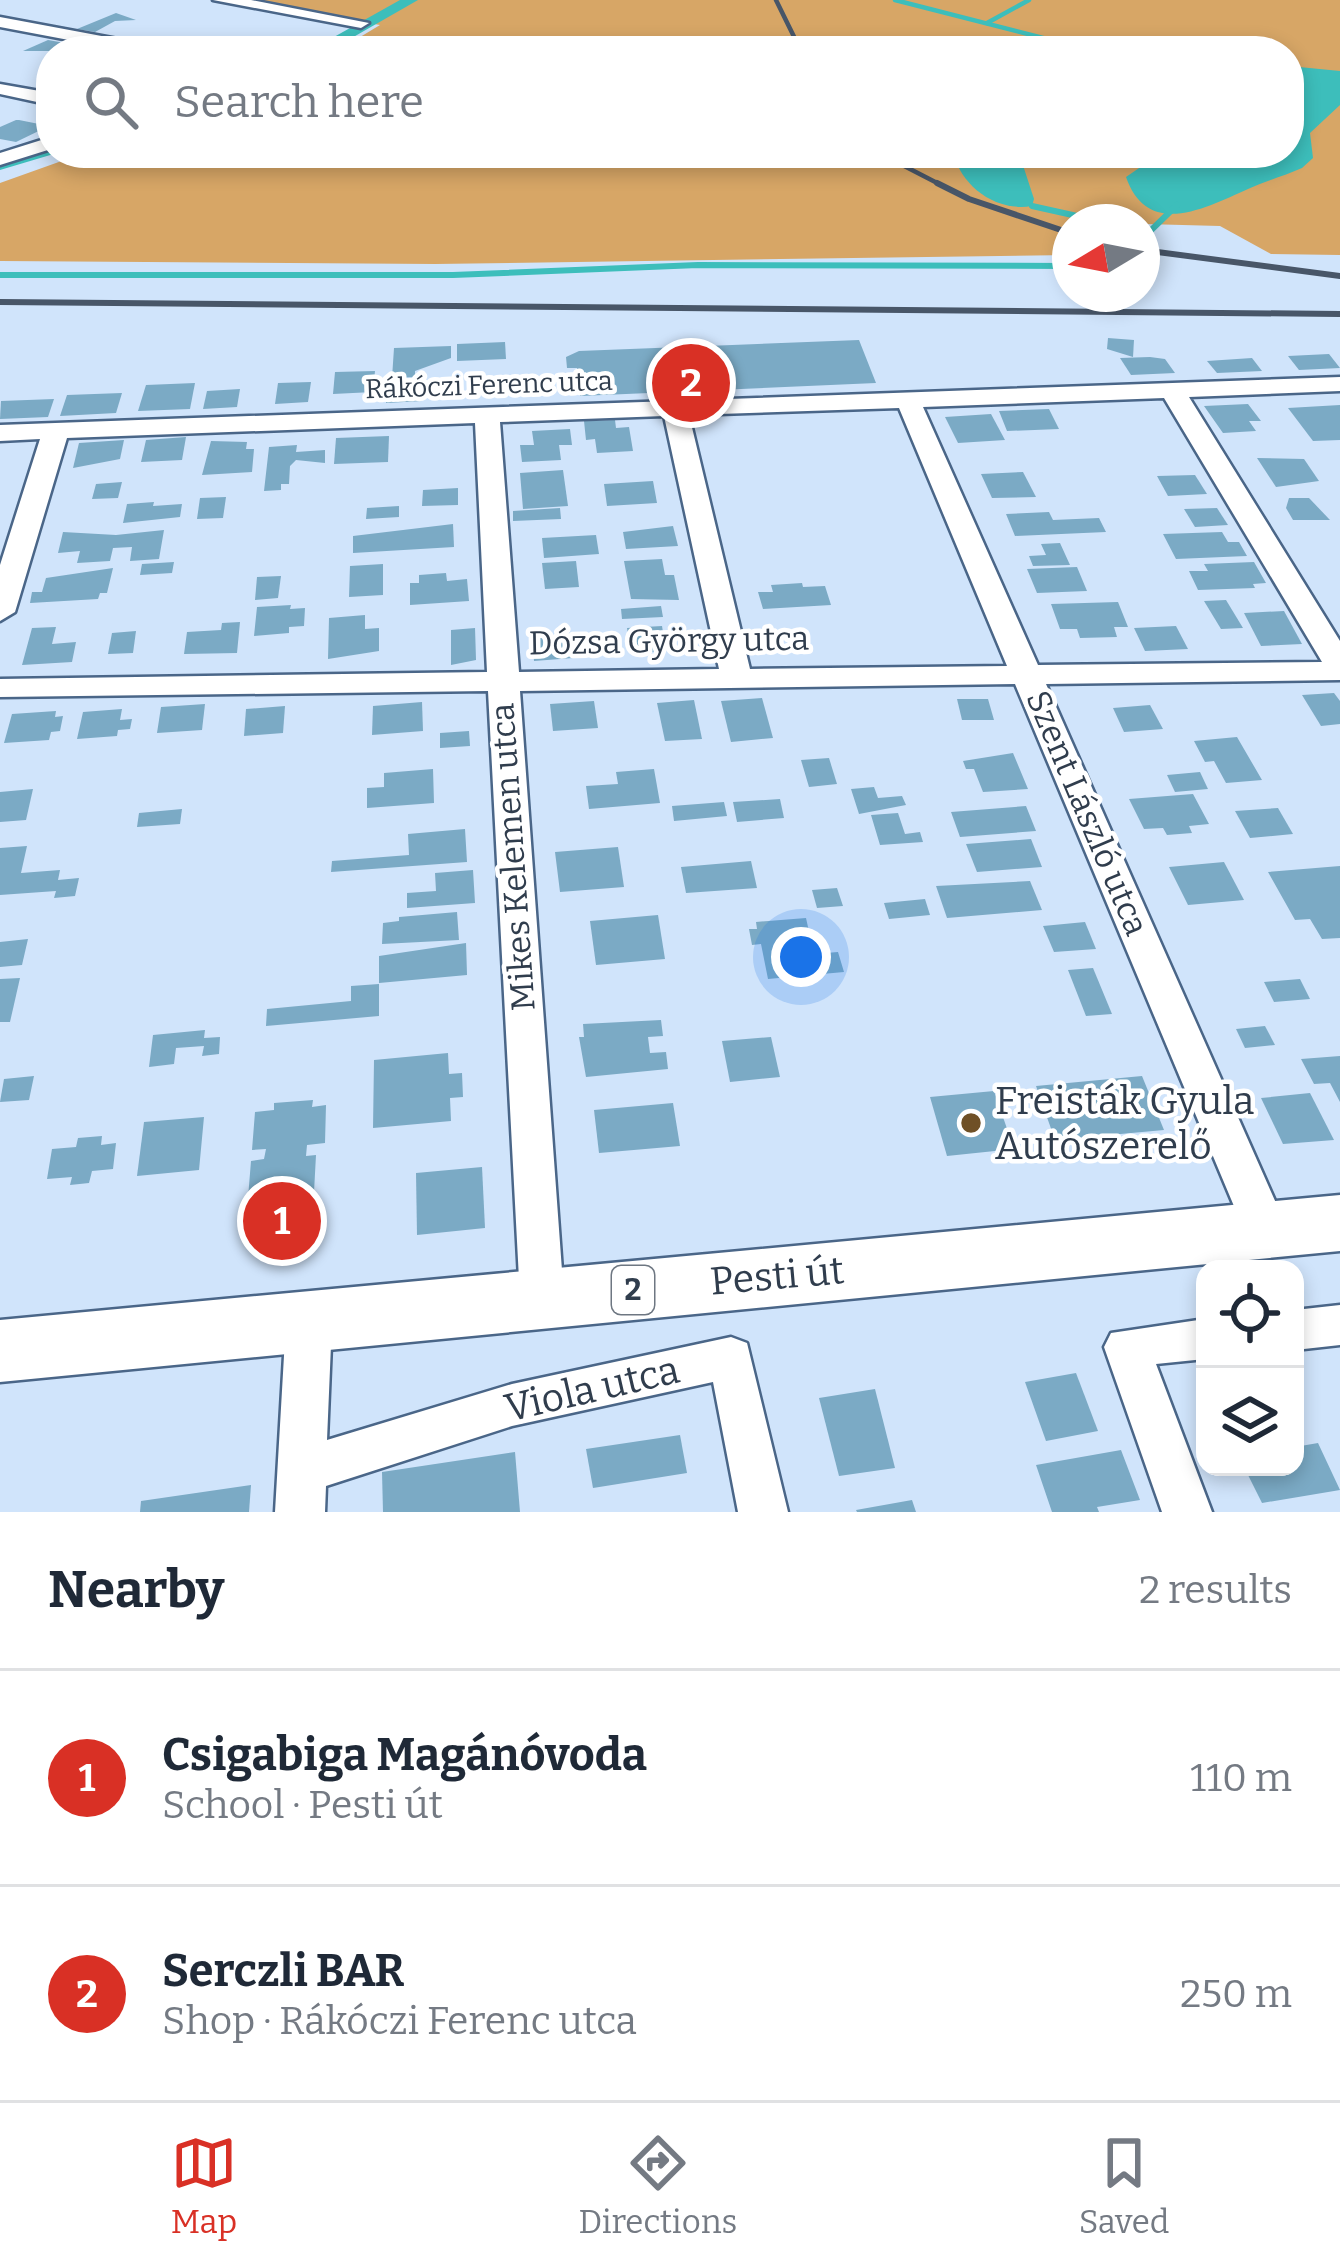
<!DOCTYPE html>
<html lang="en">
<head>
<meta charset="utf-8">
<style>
  :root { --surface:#fff; --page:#f6f6f7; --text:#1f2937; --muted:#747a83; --line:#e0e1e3; --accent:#d93025 }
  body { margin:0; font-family:Bitter,serif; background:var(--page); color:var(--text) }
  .controls { position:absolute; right:36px; bottom:36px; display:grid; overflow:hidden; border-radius:24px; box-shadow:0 6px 18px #0003 }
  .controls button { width:108px; height:108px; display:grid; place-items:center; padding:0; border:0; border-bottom:3px solid var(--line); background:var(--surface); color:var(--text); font:60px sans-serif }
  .compass { position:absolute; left:1052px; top:204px; width:108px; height:108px; border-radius:50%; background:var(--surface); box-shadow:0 6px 18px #0003; rotate:260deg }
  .you { position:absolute; left:801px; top:957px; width:42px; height:42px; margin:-30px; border:9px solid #fff; border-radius:50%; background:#1a73e8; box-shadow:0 0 0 18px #1a73e833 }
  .badge { display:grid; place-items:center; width:78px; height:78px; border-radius:50%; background:var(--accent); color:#fff; font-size:39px; font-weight:700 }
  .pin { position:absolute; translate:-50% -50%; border:6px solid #fff; box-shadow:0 3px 12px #0006 }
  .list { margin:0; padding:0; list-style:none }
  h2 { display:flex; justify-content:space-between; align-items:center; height:156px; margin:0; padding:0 48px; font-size:51px }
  h2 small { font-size:39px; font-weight:400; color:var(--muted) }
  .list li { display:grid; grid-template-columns:78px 1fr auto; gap:36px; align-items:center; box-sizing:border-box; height:216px; padding:0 48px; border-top:3px solid var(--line) }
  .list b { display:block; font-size:45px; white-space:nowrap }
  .list p { margin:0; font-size:39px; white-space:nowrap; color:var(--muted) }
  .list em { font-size:39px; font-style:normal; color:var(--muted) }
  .icon { flex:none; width:66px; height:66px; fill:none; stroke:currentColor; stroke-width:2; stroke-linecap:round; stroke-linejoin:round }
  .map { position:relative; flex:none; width:1340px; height:1512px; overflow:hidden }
  .search { position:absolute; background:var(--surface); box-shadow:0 6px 18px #0003; left:36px; right:36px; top:36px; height:132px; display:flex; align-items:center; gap:30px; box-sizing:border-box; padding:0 42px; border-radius:48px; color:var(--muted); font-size:45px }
  .sheet { height:588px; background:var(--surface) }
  nav { display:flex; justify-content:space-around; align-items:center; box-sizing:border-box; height:168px; border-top:3px solid var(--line); background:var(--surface); font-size:33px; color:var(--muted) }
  nav a { display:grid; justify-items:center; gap:6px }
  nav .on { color:var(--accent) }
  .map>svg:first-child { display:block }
  .green { fill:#d7a666 }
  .water { fill:#3dbebb }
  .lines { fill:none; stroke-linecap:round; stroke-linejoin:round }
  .stream-far1 { stroke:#3dbebb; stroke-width:4.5 }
  .stream { stroke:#3dbebb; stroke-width:6 }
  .canal { fill:#3dbebb; fill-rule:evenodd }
  .building { fill:#7baac5 }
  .street-casing { stroke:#4a6688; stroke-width:5 }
  .primary-casing { stroke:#4a6688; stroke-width:5 }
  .street { fill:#fff; fill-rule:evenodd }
  .primary { fill:#fff; fill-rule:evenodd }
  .rail-far1 { stroke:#485668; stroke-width:4.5 }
  .rail { stroke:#485668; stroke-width:6 }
  .poi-dot { fill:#6f5026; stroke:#fff; stroke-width:4.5 }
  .labels { text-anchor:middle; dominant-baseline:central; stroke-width:9; stroke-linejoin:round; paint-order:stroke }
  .far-street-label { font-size:27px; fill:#303d4d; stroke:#fff }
  .shield { fill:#fff; stroke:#6e7782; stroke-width:3 }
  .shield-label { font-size:30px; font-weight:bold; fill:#303d4d }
  .street-label { font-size:33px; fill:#303d4d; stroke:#fff }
  .near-poi-label { font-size:39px; fill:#303d4d; stroke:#fff; text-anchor:start }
  .near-street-label { font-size:39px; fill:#303d4d; stroke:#fff }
</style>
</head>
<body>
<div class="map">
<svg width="1340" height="1512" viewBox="0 0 1340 1512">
  <rect width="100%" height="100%" fill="#d0e4fb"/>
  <polygon class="green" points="261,0 1340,0 1340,255 1271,254 1220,226 1070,222 1070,255 435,264 0,261 0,183 84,153 1289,153 1289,51 337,51 380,25 254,3"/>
  <g class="water">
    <path d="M1289 66 1340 71V105L1310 133 1313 158 1302 168C1284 176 1265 181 1248 189 1207 207 1148 240 1126 177L1161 153H1289Z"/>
    <path d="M953 153H1019L1034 199 1032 206C996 212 962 187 953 153Z"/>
  </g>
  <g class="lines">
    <g class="stream-far1">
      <polyline points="895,0 1094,51"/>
      <polyline points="987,23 1029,0"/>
    </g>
    <g class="stream">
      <polyline points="1032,206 1104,222"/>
      <polyline points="1142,239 1177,205"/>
      <polyline points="0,275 453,275 698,265 1070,266"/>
    </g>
    <g class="canal">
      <polygon points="400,0 418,0 329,51 309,51"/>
      <polygon points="51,144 51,153 57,153 0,170 0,159"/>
    </g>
  </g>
  <g class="building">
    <polygon points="116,13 136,20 115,21 95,32 77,29"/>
    <polygon points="48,40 82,46 71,51 23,51"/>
    <polygon points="16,120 19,120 49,126 16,142 0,139 0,127"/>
    <polygon points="1108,338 1134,340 1133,357 1107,349"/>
    <polygon points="859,340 876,383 580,396 577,368 567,368 566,357 579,351"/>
    <polygon points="505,342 506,359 457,361 457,344"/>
    <polygon points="451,346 451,358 415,371 415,377 392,378 394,348"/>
    <polygon points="1329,354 1340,368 1299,370 1288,356"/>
    <polygon points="1150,357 1165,359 1175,373 1131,375 1120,358"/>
    <polygon points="1252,358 1262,371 1217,373 1207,361"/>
    <polygon points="375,371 373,392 333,394 335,372"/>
    <polygon points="311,382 308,402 275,404 278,383"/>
    <polygon points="195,383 190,409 138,411 146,385"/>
    <polygon points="422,384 422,401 386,403 387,386"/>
    <polygon points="240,389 237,407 203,409 207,391"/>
    <polygon points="122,393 116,413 60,416 67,395"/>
    <polygon points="54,399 48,417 0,419 1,401"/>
    <polygon points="1248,404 1261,421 1249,421 1256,431 1223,433 1204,406"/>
    <polygon points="1340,405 1340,440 1313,441 1288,408"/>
    <polygon points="1049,409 1059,429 1007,431 999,411"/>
    <polygon points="991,414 1005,440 958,443 945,417"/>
    <polygon points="615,420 616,428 629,427 633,451 597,453 595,439 586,440 584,421"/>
    <polygon points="570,429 572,445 559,445 561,460 522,462 520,445 534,445 532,431"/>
    <polygon points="389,436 388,462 334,464 336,438"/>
    <polygon points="186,437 182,460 141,462 146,440"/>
    <polygon points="124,440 120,459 73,468 79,443"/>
    <polygon points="211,441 247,442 246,449 254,449 252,472 202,475"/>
    <polygon points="297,445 296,452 325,450 325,463 296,460 290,466 289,484 281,484 281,490 264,491 269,447"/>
    <polygon points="1257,458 1304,459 1319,481 1276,487"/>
    <polygon points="563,470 568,506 523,509 520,473"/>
    <polygon points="1023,472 1036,497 992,498 981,474"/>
    <polygon points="1195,475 1207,494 1168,496 1157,476"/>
    <polygon points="653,481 657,503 607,506 604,484"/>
    <polygon points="122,482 118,498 92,499 96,484"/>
    <polygon points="458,488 458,505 422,506 423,490"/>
    <polygon points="226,497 223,518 197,519 200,498"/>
    <polygon points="1289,498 1309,498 1330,520 1293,520 1286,508"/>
    <polygon points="154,502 153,506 182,504 180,517 123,523 127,504"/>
    <polygon points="399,506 399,517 366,519 367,508"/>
    <polygon points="560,508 561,519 513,521 513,511"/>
    <polygon points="1217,508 1228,525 1195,527 1184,509"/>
    <polygon points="1049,512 1053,520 1099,518 1106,532 1015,536 1006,514"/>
    <polygon points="453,524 454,547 353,553 353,536"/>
    <polygon points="673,526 678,546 626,549 623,532"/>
    <polygon points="164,530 159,559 130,561 132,547 113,548 110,561 77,563 80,551 58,553 63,532 116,535"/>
    <polygon points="1222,532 1228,542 1239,542 1247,556 1176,559 1163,534"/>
    <polygon points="596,535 599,554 544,558 542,538"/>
    <polygon points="1060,543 1070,565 1033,566 1029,556 1046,555 1041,544"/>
    <polygon points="662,559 665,575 674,575 679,600 631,599 624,561"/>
    <polygon points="576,561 579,587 545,589 542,563"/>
    <polygon points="174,562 172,573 140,575 142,564"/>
    <polygon points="1254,562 1266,583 1253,584 1255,588 1198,590 1189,571 1208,571 1204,564"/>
    <polygon points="383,564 383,595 349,597 350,566"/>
    <polygon points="1077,567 1087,591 1037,593 1027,569"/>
    <polygon points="113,568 107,593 100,593 98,599 30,603 32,592 42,592 46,578"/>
    <polygon points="446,573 447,581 467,579 469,601 410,605 410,583 419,583 419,575"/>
    <polygon points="281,576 278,598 255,600 257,577"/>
    <polygon points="802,583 803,587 825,586 831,605 763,609 758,592 773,592 771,585"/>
    <polygon points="1226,600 1243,628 1221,629 1204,601"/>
    <polygon points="1118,602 1128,627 1114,627 1117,637 1080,638 1077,629 1060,629 1051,604"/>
    <polygon points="291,605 290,609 305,608 304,626 289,627 289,633 254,636 257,607"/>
    <polygon points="661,606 663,617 622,619 621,609"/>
    <polygon points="1284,611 1302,644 1261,646 1244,613"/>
    <polygon points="365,615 365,629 379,628 379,651 328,659 329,618"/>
    <polygon points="240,622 237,653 184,654 187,632 221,630 222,623"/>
    <polygon points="662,626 666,651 631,653 627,628"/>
    <polygon points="1176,626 1188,649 1145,651 1134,628"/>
    <polygon points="56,627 52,644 76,642 72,662 22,665 32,628"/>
    <polygon points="475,628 476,660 451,665 451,630"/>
    <polygon points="136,631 133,653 108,654 112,633"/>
    <polygon points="571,636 573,658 534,661 532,638"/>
    <polygon points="1334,693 1340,701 1340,724 1321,726 1302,695"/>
    <polygon points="762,698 773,738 731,742 721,701"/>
    <polygon points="957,699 988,699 994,720 962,720"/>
    <polygon points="694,700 702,739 665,741 657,703"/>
    <polygon points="594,701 598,728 553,731 550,704"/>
    <polygon points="422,702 423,731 372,735 373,706"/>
    <polygon points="205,704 202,730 157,733 161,707"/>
    <polygon points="1150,705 1163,729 1124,732 1113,708"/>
    <polygon points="285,706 283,733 244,736 246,709"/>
    <polygon points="122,709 120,720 132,719 130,729 118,730 117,736 77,739 83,712"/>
    <polygon points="56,711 55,717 63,716 60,731 51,732 49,740 4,743 12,714"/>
    <polygon points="469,731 470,746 440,748 440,733"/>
    <polygon points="1237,737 1262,780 1226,783 1214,761 1205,762 1194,741"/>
    <polygon points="1013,753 1028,789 983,792 974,769 966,769 963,761"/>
    <polygon points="829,758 837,784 809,787 801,760"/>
    <polygon points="433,769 434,803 367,808 367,788 384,787 384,773"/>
    <polygon points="654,769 660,803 589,809 586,786 618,784 616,772"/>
    <polygon points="1200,772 1208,789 1175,792 1167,775"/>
    <polygon points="874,787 878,798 902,796 906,805 859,814 851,789"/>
    <polygon points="33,789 26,820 0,822 0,792"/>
    <polygon points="1193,794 1209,824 1189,826 1192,833 1167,835 1163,828 1144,829 1129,799"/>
    <polygon points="780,799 784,818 737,822 733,802"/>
    <polygon points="724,802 727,816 674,821 672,806"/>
    <polygon points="1026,806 1036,831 960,837 951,812"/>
    <polygon points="1278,808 1293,834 1250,838 1235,811"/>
    <polygon points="182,809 180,824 137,827 139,813"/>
    <polygon points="898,813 905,834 920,832 923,842 880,845 871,815"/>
    <polygon points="465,829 467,862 331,872 332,861 409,855 408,834"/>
    <polygon points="1031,839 1042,867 977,872 966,844"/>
    <polygon points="27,846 21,873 60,870 58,880 79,878 75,896 54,898 56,891 0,895 0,848"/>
    <polygon points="618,847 624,887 560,892 555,852"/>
    <polygon points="751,861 757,888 686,893 681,867"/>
    <polygon points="1224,862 1244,900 1188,905 1169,867"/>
    <polygon points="1340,866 1340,938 1322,939 1310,919 1295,920 1268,872"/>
    <polygon points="473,870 475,903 407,908 407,893 436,891 435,873"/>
    <polygon points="1030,881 1042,910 947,918 936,886"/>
    <polygon points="837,888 843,906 817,908 812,890"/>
    <polygon points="925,899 930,915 889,919 884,903"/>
    <polygon points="457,912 459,940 382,944 383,923 399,921 399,917"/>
    <polygon points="658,915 665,959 596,965 590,921"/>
    <polygon points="806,918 814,954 838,952 844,972 768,979 761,944 752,945 749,929 757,929 756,922"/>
    <polygon points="1085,922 1096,949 1054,952 1043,926"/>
    <polygon points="28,939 22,965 0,967 0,942"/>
    <polygon points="466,943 467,975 379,983 379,956"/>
    <polygon points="1093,968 1112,1014 1086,1016 1068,970"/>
    <polygon points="20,978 10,1022 0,1022 0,979"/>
    <polygon points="1300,979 1310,999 1274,1002 1264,982"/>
    <polygon points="379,984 379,1016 266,1026 267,1009 351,1001 351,986"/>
    <polygon points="661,1020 663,1036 648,1037 650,1053 666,1052 668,1069 586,1077 579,1037 584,1037 583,1024"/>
    <polygon points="1265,1026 1275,1045 1245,1048 1236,1029"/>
    <polygon points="205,1030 204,1038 220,1037 219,1054 202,1056 204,1046 176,1048 174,1064 149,1067 153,1035"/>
    <polygon points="771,1037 780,1077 730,1082 722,1041"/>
    <polygon points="448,1053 449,1074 462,1073 463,1097 450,1098 451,1121 373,1128 374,1060"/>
    <polygon points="1340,1056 1340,1102 1330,1083 1314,1084 1301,1059"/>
    <polygon points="34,1076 29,1100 0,1102 4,1079"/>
    <polygon points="1142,1076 1164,1130 1055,1140 1036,1086"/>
    <polygon points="994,1091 1014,1149 947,1156 930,1097"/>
    <polygon points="1310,1093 1334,1140 1283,1144 1261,1098"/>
    <polygon points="313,1100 312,1107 326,1105 325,1143 307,1145 306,1156 316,1155 314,1192 248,1198 251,1161 264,1159 266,1149 252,1150 255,1112 274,1110 274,1103"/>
    <polygon points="673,1103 680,1146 599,1153 594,1110"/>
    <polygon points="204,1117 199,1170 137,1176 144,1122"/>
    <polygon points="102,1136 101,1145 116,1143 113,1169 92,1171 89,1183 70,1185 72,1177 47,1179 52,1149 76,1147 78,1138"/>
    <polygon points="482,1167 485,1228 417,1235 416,1173"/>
    <polygon points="1076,1373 1098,1431 1046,1441 1025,1382"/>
    <polygon points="875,1389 895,1468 839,1476 819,1398"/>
    <polygon points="680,1435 687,1473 593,1488 586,1449"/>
    <polygon points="1318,1443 1340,1490 1262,1503 1244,1467 1295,1467 1295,1447"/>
    <polygon points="1121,1450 1140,1500 1097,1507 1099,1512 1052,1512 1036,1465"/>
    <polygon points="515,1452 520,1512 383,1512 382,1472"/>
    <polygon points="251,1485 249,1512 140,1512 141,1501"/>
    <polygon points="912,1500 916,1512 857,1512 856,1510"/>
  </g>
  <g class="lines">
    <g class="street-casing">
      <g id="street">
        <polygon points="213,0 251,0 369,23 361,28"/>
        <polygon points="0,17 155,46 164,51 127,51 0,27"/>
        <polygon points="0,84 51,93 51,105 0,94"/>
        <polygon points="51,137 51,149 0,165 0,153"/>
        <path d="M1340 377V391L1189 397 1340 641V680L1046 684 1288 1230 1281 1243 1266 1248 1251 1243 1244 1230 1015 684 520 691 564 1298 558 1312 542 1317 526 1312 520 1298 488 691 0 697V679L487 672 475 423 67 438 15 612 0 621V565L40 439 0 441V425ZM1164 398 1322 662 1038 665 923 407ZM899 408 1007 666 750 669 689 415ZM664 416 719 669 519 672 500 422Z"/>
        <polygon points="309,1301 325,1307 332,1321 327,1440 512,1384 731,1337 747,1343 788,1512 738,1512 713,1382 512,1426 326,1486 325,1512 275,1512 286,1321 293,1307"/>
        <polygon points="1340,1305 1340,1345 1295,1350 1295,1310"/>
        <polygon points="1205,1319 1205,1359 1156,1364 1212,1512 1162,1512 1104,1347 1111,1333"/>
      </g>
    </g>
    <g class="primary-casing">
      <polygon id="primary" points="1340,1195 1340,1251 0,1382 0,1320"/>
    </g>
    <use href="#street" class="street"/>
    <use href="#primary" class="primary"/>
    <g class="rail-far1">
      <polyline points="776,0 801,51"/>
      <polyline points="879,153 943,186"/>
    </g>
    <g class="rail">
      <polyline points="937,183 969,199 1070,233"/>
      <polyline points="1142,250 1340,276"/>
      <polyline points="0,302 1340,314"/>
    </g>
  </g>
  <circle class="poi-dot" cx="971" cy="1123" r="12"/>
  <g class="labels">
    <g class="far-street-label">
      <text transform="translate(489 385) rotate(-2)">Rákóczi Ferenc utca</text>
    </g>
    <rect class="shield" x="612" y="1266" width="42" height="48" rx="9"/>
    <g class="shield-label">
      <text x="633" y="1290">2</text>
    </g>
    <g class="street-label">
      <text transform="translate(669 641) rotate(-1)">Dózsa György utca</text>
      <text transform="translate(1087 813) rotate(67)">Szent László utca</text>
      <text transform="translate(513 857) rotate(-94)">Mikes Kelemen utca</text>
    </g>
    <g class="near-poi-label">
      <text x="995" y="1101">Freisták Gyula<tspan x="995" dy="45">Autószerelő</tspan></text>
    </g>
    <g class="near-street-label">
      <text transform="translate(777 1276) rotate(-5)">Pesti út</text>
      <text transform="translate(592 1389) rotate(-13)">Viola utca</text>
    </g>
  </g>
</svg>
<div class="controls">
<button><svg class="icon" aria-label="locate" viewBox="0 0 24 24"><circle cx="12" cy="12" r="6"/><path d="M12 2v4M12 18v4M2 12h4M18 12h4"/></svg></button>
<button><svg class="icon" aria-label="layers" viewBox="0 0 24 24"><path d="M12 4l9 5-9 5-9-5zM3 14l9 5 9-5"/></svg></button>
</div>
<svg class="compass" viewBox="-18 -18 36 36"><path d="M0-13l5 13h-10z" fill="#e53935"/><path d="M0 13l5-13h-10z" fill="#747a83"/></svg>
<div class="you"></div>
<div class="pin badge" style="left:282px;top:1221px">1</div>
<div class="pin badge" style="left:691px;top:383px">2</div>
<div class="search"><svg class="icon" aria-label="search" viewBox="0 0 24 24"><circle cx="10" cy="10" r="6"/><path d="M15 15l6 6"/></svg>Search here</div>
</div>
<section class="sheet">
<h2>Nearby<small>2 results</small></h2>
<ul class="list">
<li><span class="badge">1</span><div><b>Csigabiga Magánóvoda</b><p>School · Pesti út</p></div><em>110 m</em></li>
<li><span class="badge">2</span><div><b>Serczli BAR</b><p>Shop · Rákóczi Ferenc utca</p></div><em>250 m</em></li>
</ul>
</section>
<nav>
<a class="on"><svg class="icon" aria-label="map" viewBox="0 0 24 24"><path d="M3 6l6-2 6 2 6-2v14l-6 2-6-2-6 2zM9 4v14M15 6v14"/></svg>Map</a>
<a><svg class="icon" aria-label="directions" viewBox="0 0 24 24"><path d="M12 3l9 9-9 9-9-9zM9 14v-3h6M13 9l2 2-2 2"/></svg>Directions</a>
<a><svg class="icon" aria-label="saved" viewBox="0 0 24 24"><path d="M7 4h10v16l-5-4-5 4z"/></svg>Saved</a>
</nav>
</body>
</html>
